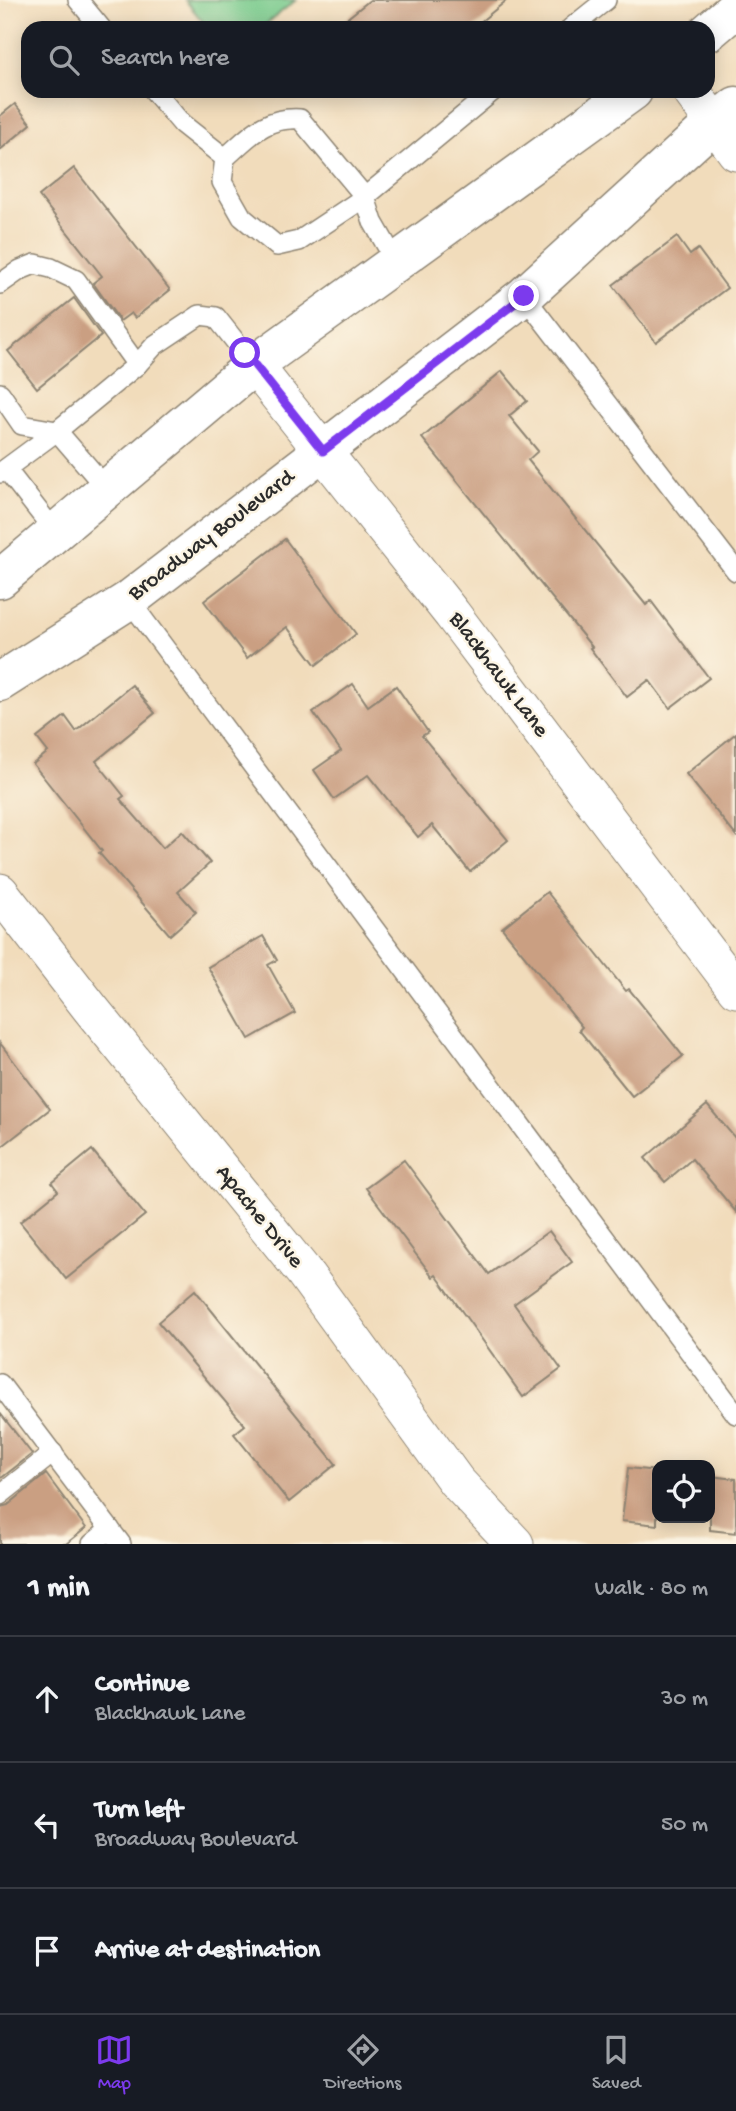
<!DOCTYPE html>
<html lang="en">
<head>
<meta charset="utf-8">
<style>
  :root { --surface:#171b24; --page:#20242c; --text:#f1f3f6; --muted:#9ea1a6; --line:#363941; --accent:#7c3aed }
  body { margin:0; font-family:"Gochi Hand",sans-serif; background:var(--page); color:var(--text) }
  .controls { position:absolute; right:21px; bottom:21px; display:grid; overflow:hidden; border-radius:14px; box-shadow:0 4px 18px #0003 }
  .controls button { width:63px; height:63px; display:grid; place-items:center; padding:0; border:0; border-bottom:2px solid var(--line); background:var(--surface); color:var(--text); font:35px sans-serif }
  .stop { position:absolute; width:21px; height:21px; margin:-16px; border:5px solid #7c3aed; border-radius:50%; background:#fff }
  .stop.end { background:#7c3aed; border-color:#fff; box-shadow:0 2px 7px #0008 }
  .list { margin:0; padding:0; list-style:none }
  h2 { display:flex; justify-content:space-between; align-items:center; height:91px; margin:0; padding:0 28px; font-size:30px }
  h2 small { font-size:23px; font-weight:400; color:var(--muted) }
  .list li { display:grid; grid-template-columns:46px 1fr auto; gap:21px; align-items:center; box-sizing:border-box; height:126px; padding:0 28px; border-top:2px solid var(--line) }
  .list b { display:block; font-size:26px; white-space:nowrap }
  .list p { margin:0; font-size:23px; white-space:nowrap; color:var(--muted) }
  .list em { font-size:23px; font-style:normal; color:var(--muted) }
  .icon { flex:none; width:38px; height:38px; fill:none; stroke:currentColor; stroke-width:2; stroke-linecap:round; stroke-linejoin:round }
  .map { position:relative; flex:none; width:736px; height:1544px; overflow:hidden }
  .search { position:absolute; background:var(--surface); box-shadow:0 4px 18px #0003; left:21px; right:21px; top:21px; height:77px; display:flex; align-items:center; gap:18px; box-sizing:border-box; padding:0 24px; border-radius:21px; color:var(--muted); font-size:26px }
  .sheet { height:469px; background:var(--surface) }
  nav { display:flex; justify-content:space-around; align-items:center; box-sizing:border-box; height:98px; border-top:2px solid var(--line); background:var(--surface); font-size:19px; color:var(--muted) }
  nav a { display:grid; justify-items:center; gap:4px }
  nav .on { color:var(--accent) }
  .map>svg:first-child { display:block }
  .green { fill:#78ca8c; stroke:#527a5c; stroke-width:2 }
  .building { fill:#ca9f82 }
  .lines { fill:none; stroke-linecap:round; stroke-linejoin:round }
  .lane-casing { stroke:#8e8473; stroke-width:22 }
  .street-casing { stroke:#8e8473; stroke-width:39 }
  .primary-casing { stroke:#8e8473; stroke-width:41 }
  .lane { stroke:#fff; stroke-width:19 }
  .street { stroke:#fff; stroke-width:37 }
  .primary { stroke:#fff; stroke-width:38 }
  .route { stroke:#7c3aed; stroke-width:9 }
  .labels { text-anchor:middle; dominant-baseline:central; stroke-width:5; stroke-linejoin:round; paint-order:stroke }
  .street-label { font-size:23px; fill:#2b2b2b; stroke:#fcf5e5 }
</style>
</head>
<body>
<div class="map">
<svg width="736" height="1544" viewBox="0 0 736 1544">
  <rect width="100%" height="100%" fill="#fcf5e5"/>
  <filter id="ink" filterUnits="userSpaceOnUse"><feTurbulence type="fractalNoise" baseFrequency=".0143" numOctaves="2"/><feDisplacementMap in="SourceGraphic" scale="14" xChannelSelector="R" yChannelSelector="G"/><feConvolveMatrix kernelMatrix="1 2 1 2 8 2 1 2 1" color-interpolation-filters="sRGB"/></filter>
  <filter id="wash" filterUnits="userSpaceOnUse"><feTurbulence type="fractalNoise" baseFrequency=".00686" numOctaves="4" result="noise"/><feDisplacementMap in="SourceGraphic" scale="28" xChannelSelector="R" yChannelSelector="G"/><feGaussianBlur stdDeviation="1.57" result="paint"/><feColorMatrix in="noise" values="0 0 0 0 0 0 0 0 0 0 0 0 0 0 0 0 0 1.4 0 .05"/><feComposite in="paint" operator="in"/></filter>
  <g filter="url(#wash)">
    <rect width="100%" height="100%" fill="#f1dcbb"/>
    <polygon class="green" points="185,0 296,0 261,28 208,28"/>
    <g id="blocks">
      <g class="building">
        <polygon points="370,0 507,0 473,28 335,28"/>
        <polygon points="15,104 31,124 0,150 0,116"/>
        <polygon points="74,168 170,290 135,318 131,313 120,321 93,283 102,276 39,196"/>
        <polygon points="677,237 690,255 698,249 727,288 656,342 613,285"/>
        <polygon points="74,298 101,336 37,388 8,351"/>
        <polygon points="502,371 527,401 509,416 538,451 528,460 646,605 651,601 709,678 670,708 649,680 627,697 590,648 592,647 422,438"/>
        <polygon points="285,539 356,634 316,665 287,627 247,658 204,601"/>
        <polygon points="353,684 368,706 396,686 428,732 422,736 508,840 470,872 432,825 418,837 368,775 334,799 314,770 341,751 313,712"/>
        <polygon points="132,685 155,713 96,761 124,796 120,799 163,848 182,831 210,863 178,892 196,912 170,935 99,853 102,851 33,764 48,752 37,738 65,716 76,731"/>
        <polygon points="736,733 736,836 686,774"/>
        <polygon points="547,892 626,991 629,989 683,1056 632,1096 579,1030 582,1027 502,928"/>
        <polygon points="263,936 277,960 268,965 295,1013 249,1039 208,967"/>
        <polygon points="0,1043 50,1109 0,1148"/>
        <polygon points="707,1105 736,1139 736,1212 692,1159 665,1182 645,1158"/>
        <polygon points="92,1150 145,1215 66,1279 20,1222 58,1191 52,1183"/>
        <polygon points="404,1160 489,1274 549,1231 572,1262 514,1304 561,1369 523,1397 436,1275 433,1277 366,1188"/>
        <polygon points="195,1290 336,1464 289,1502 234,1434 245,1425 158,1322"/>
        <polygon points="0,1413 32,1454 0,1479"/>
        <polygon points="628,1468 657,1471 657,1525 622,1521"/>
        <polygon points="46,1474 86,1528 66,1544 0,1544 0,1507 8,1505"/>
        <polygon points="710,1476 736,1479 736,1533 710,1530"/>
      </g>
    </g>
  </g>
  <g filter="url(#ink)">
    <use href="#blocks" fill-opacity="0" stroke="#8e8473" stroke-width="2"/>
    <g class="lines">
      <g class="lane-casing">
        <g id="lane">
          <polyline points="78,0 101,28"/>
          <polyline points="571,28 606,0"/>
          <polyline points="154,91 182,124 225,158"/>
          <path d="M396 262 373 222 365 197 300 119C264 117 250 136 225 158L222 182 242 217 277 246 299 241 365 197 493 91"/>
          <polyline points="0,284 20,270 35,264 51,268 76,280 137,365"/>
          <polyline points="524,296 736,571"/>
          <polyline points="0,393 22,425 57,431 107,489"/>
          <polyline points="6,469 55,532"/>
          <polyline points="0,473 57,431 137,365 155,345 200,315 216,317 254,365"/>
          <polyline points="129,600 736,1414"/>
          <polyline points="0,1384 121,1544"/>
          <polyline points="0,1495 53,1453"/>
          <polyline points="92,1544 110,1529"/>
        </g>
      </g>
      <g class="street-casing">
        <g id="street">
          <polyline points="691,91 736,152"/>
          <polyline points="254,365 452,614 736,989"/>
          <polyline points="0,892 91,1009 303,1271 456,1481 515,1544"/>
        </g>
      </g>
      <g class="primary-casing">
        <g id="primary">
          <polyline points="708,32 736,8"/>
          <polyline points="0,579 254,365 633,91"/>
          <polyline points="0,682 129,600 524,296 714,123 736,106"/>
        </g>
      </g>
      <use href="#lane" class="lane"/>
      <use href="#street" class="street"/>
      <use href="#primary" class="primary"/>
    </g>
  </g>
  <g class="lines" filter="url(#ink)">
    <polyline class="route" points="245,353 323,451 524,296"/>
  </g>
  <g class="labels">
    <g class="street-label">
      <text transform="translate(212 536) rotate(-37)">Broadway Boulevard</text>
      <text transform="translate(498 675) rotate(53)">Blackhawk Lane</text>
      <text transform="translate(259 1217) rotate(51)">Apache Drive</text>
    </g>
  </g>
</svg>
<div class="controls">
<button><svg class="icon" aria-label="locate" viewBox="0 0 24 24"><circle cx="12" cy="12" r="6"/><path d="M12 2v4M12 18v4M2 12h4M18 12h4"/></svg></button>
</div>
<div class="stop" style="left:245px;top:353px"></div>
<div class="stop end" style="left:524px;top:296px"></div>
<div class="search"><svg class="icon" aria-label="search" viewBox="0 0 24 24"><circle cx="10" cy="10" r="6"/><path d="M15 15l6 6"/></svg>Search here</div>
</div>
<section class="sheet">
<h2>1 min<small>Walk · 80 m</small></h2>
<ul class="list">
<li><svg class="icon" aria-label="ahead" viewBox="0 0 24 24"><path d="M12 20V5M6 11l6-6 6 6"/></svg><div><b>Continue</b><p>Blackhawk Lane</p></div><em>30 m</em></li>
<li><svg class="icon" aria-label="left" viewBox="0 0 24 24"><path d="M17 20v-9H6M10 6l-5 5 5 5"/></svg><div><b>Turn left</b><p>Broadway Boulevard</p></div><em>50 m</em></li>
<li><svg class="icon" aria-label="arrive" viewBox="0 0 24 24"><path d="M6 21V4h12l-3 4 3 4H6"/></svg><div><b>Arrive at destination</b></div></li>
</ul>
</section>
<nav>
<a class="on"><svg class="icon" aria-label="map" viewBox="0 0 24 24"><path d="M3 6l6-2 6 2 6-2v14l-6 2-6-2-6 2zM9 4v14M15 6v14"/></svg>Map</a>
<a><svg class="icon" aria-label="directions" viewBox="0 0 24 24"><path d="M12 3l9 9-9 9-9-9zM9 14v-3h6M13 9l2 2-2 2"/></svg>Directions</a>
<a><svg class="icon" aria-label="saved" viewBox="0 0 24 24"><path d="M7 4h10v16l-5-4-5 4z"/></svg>Saved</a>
</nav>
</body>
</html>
